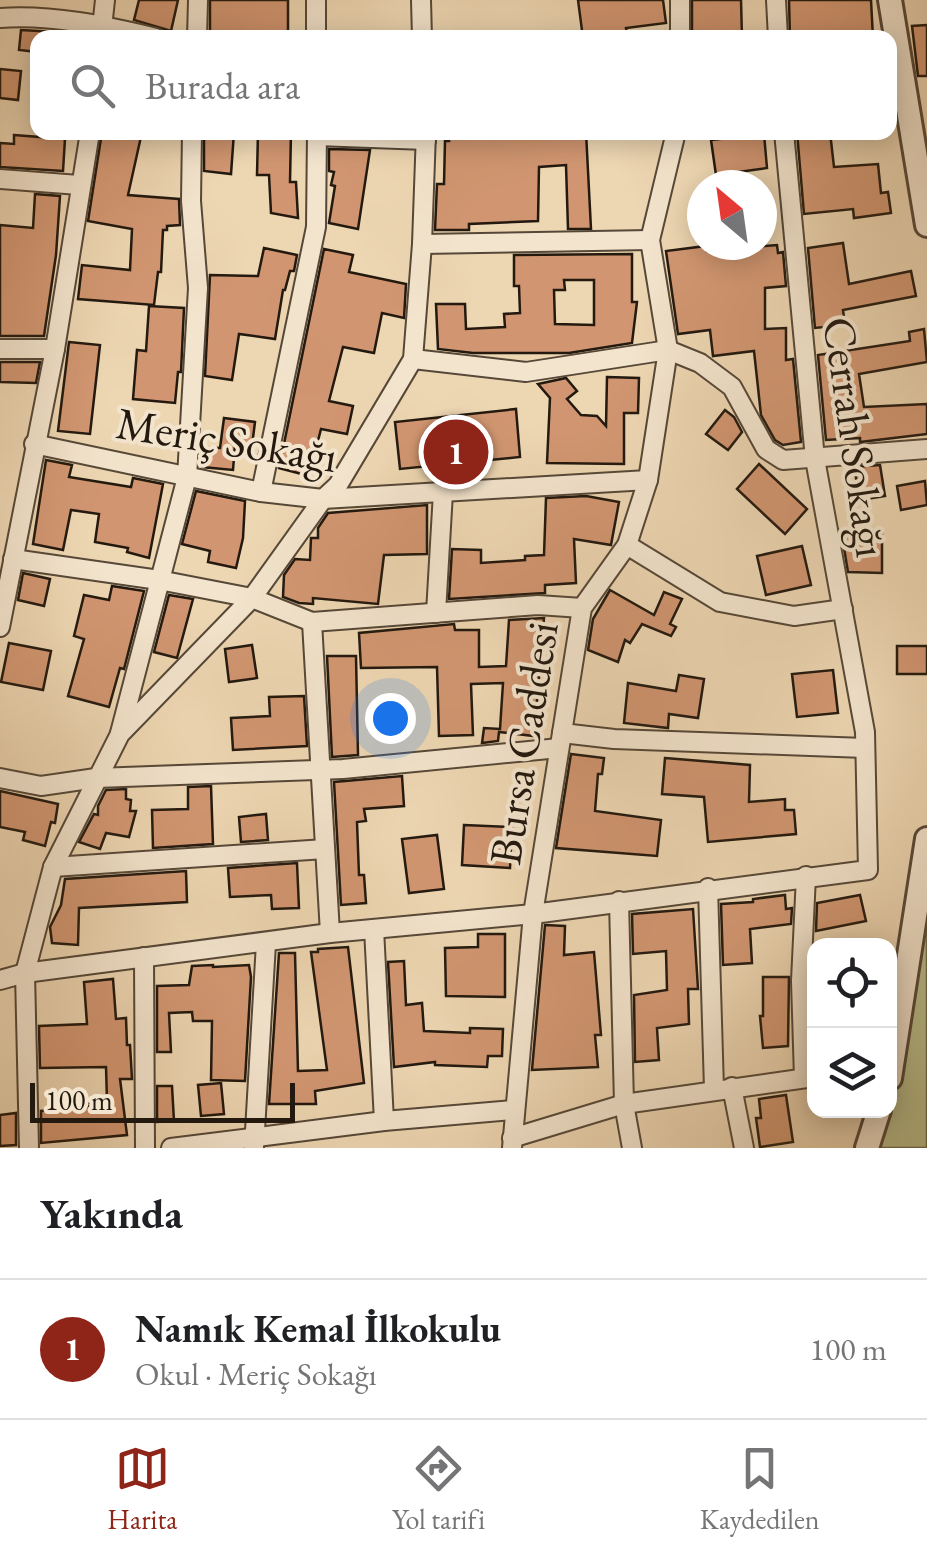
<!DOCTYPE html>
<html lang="tr">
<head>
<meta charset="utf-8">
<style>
  :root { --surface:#fff; --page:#f2f2f2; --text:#202124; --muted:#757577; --line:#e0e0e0; --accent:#8f2418 }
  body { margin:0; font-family:"EB Garamond",serif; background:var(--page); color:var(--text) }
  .controls { position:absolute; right:30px; bottom:30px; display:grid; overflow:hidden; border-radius:20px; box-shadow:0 5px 25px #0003 }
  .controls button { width:90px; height:90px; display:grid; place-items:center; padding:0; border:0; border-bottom:2px solid var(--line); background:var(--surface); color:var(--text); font:50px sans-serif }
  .compass { position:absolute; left:687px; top:170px; width:90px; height:90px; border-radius:50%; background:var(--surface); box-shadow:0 5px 25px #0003; rotate:331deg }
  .scale { position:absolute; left:30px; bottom:25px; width:265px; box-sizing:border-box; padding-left:10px; border:5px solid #23190f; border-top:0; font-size:28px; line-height:35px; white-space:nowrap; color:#23190f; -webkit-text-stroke:8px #f3e4cd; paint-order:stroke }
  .you { position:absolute; left:390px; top:718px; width:35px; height:35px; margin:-25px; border:8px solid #fff; border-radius:50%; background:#1a73e8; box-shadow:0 0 0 15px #1a73e833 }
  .badge { display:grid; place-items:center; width:65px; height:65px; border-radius:50%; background:var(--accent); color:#fff; font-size:32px; font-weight:700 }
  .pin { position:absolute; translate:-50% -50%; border:5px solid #fff; box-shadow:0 2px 10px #0006 }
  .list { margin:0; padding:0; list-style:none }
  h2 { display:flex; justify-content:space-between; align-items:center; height:130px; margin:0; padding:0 40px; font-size:42px }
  h2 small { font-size:32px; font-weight:400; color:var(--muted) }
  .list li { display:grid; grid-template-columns:65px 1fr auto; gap:30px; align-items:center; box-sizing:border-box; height:140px; padding:0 40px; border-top:2px solid var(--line) }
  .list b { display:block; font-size:38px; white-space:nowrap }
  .list p { margin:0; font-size:32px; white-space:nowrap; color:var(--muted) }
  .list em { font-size:32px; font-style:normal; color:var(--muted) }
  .icon { flex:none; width:55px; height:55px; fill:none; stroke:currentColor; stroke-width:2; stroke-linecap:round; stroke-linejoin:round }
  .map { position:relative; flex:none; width:927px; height:1148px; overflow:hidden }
  .search { position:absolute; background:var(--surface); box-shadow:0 5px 25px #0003; left:30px; right:30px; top:30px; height:110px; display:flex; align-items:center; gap:25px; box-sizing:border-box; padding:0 35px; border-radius:20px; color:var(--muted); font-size:38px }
  .sheet { height:270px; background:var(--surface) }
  nav { display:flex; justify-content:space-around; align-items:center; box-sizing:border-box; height:140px; border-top:2px solid var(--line); background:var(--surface); font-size:28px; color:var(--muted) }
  nav a { display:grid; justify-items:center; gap:5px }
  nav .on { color:var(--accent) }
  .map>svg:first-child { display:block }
  .green { fill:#b7be8d; stroke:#6d6c4e; stroke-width:2.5 }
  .building { fill:#d19671; stroke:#23190f; stroke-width:2.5; fill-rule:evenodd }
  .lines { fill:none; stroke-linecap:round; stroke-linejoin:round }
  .minor-casing { stroke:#564838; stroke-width:22 }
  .tertiary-casing { stroke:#564838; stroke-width:28 }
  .minor { stroke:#f3e4cd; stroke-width:18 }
  .tertiary { stroke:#f3e4cd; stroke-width:22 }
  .labels { text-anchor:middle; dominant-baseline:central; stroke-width:8; stroke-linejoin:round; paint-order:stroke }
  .street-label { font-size:45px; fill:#23190f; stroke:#f3e4cd }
</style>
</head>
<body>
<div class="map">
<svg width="927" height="1148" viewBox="0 0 927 1148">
  <rect width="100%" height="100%" fill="#edd6b2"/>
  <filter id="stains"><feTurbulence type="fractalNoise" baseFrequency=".002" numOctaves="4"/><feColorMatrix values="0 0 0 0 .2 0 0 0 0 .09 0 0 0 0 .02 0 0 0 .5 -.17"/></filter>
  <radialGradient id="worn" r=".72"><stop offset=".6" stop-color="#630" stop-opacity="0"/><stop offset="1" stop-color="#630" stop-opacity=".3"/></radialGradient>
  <polygon class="green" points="927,902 927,1148 877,1148 909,1035"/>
  <g class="building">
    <polygon points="139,0 178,0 171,31 134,20"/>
    <polygon points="210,0 288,0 288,33 210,38"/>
    <polygon points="578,0 663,0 666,23 626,28 627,34 583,38"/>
    <polygon points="692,0 741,0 742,38 692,38"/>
    <polygon points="789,0 871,0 873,38 790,38"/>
    <polygon points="927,25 927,76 918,76 912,26"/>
    <polygon points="21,30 57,32 89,38 38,38 38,52 19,50"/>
    <polygon points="0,69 21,71 18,100 0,98"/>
    <polygon points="102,132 142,132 128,195 179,199 180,225 167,226 167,230 163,230 161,272 158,272 154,305 78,299 82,265 130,270 132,229 88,221"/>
    <polygon points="204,132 234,132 231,174 204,171"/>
    <polygon points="258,132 291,132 290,182 296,182 298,218 271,213 269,175 257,175"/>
    <polygon points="551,132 586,132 591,229 568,229 566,165 539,167 538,221 469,224 469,230 435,230 437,184 444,184 445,141 449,141 449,136"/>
    <polygon points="797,132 830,132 834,167 878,164 881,193 888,192 891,213 854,218 853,209 804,214"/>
    <polygon points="764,134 767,168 716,175 711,140"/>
    <polygon points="14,135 65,139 63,171 0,167 0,143 14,144"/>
    <polygon points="329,149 370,150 358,229 329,223 335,186 331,185 334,172 329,171"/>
    <polygon points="35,194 60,196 56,255 44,336 0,336 0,225 33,228"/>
    <polygon points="843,243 849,284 911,271 916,296 843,310 845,325 815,328 808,248"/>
    <polygon points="777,245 778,253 783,252 786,286 765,288 765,329 786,328 786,360 793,359 801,442 783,445 775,440 761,415 754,351 713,356 710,330 678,334 666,251 706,246 707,251"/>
    <polygon points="264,248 297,255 294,271 290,271 285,290 283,290 275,339 239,334 232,380 205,376 210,275 258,276"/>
    <polygon points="324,249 353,255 349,272 406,284 404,318 382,313 374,353 343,347 329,401 353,406 347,434 321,429 309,476 279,468"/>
    <path d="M632 254V302H637L632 343 569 353H473L438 349 436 304H465L466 329 505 327 504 314 520 313 519 286H514V255ZM564 280H594V325L555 324 554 290H565Z"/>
    <polygon points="149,306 184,308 181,372 178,372 175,403 133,399 137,350 146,351"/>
    <polygon points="924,329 927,362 859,374 864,407 927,404 927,434 860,442 860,438 826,440 818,355 910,341 909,332"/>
    <polygon points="69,342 100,345 90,434 58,431"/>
    <polygon points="0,362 40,362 36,383 0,382"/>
    <polygon points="607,377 639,378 638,413 624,413 624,464 547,463 550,398 538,384 566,378 577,391 567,399 581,415 597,416 606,426"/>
    <polygon points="516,409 520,457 400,469 395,422"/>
    <polygon points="725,410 734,417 742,432 728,450 706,434"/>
    <polygon points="224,418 255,422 252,446 235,445 233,470 202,467 203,447 220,448"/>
    <polygon points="46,460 72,465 69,477 131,487 133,478 163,484 149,558 127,552 128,548 95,542 99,514 71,510 63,550 33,544"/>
    <polygon points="759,464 807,509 785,534 737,489"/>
    <polygon points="880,465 885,496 860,500 854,467"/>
    <polygon points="925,481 927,505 901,510 897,486"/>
    <polygon points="196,491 245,501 243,538 236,568 208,562 210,551 182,544"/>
    <polygon points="586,496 619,502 611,545 574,539 576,583 545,585 545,593 449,599 452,549 481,550 481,563 525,560 525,556 544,555 546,498"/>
    <polygon points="427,505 427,554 384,555 378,604 313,598 313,604 299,603 283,597 284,575 295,559 310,560 311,538 318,538 318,528 328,513"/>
    <polygon points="841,530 882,532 882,573 848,572"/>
    <polygon points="802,546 811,585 766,595 757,556"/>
    <polygon points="23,573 50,579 44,606 18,600"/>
    <polygon points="112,586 144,591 124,669 120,668 109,707 68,696 84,639 74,636 84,595 109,600"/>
    <polygon points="610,590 654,615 664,592 682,599 670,624 676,627 671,636 642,624 630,643 625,640 618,662 588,650 593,619"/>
    <polygon points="169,595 193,599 177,658 154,652"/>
    <polygon points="544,618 534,736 499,732 498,741 482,743 484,728 500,729 503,683 471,684 473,735 439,736 437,667 361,668 359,633 454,624 455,630 479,630 479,667 506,666 509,620"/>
    <polygon points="9,643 51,651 43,690 1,682"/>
    <polygon points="252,645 257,678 229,682 225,649"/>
    <rect x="897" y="646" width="30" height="28"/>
    <polygon points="327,656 356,656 358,755 332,757"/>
    <polygon points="833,670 838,713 797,717 792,674"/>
    <polygon points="679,675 704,679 698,718 669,714 668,728 624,723 628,683 676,691"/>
    <polygon points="304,696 307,746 233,750 231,718 270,716 269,697"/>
    <polygon points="571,754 604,758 602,774 598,774 595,811 661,820 657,856 556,848"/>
    <polygon points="665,758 750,765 749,802 785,799 785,810 794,810 796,834 708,842 704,797 662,794"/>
    <polygon points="402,776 404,806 364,809 366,821 357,822 359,875 364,875 366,903 341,905 334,782"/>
    <polygon points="211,786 213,844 153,848 152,810 188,809 188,787"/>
    <polygon points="126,789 126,799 131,800 130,811 136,811 129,837 106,833 100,849 79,842 94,814 98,815 98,806 106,790"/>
    <polygon points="0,791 58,804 55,823 51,822 45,846 23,840 25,832 0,827"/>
    <polygon points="266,814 268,840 241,842 239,817"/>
    <polygon points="464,825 512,827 510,868 462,865"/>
    <polygon points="437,835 444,889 409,893 402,839"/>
    <polygon points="297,863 299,908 272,909 271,895 230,897 228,868"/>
    <polygon points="186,871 187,902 79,908 78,945 52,943 50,927 61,905 65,879"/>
    <polygon points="785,895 786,909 792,908 791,924 750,929 752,963 723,965 721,904 753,902 753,899"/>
    <polygon points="860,895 866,921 816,931 817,903"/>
    <polygon points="693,909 698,989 688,989 689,1024 657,1028 659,1060 635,1062 634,995 667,990 666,951 633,954 632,914"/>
    <polygon points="545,925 565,926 564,955 594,952 601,1035 595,1035 598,1067 532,1070"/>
    <polygon points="478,934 505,934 505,997 446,996 445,948 478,947"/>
    <polygon points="348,947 364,1083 315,1091 316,1104 269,1104 279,953 295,953 298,1071 327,1070 311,952 318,952 318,949"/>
    <polygon points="404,961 406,1005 422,1003 424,1031 470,1033 470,1028 503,1029 502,1056 488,1056 487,1067 435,1065 435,1062 394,1067 388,962"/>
    <polygon points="213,965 213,967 249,965 251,977 245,1081 211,1080 212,1021 193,1021 192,1012 169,1013 171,1052 157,1052 157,986 189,985 192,966"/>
    <polygon points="763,977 789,977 788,1046 763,1048 760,1016 763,1016"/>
    <polygon points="113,979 116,1019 126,1018 127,1045 130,1045 132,1079 120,1079 127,1135 41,1143 41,1111 88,1107 87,1103 107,1101 106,1067 40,1068 39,1026 87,1024 84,982"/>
    <polygon points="221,1083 224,1114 201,1116 198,1085"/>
    <polygon points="157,1086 172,1086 174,1121 157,1122"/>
    <polygon points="786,1095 793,1142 760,1147 756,1118 761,1118 759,1099"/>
    <polygon points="16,1113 16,1145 0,1146 0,1115"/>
  </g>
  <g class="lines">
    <g class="minor-casing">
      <g id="minor">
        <polyline points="316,0 316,38"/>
        <polyline points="421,0 422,38"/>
        <polyline points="776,0 778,38"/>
        <path d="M0 18C50 14 107 26 156 38"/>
        <polyline points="101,37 105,0"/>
        <polyline points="197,38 198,0"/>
        <polyline points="680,38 680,0"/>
        <polyline points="317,136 426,140"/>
        <polyline points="0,179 79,185"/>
        <polyline points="422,244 650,240"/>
        <polyline points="0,349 55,349"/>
        <polyline points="413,359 526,372 668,350 700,363 732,387 766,449 783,460 927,449"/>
        <polyline points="34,444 261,492 323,499 648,480"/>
        <polyline points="261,492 316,227 317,132"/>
        <polyline points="627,545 720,602 794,616 843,609"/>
        <polyline points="13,559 159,580 252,598 312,622 538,605 582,608"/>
        <polyline points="436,613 443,492"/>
        <polyline points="312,622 330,933"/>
        <polyline points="0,627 55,349 90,132"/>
        <polyline points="120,733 187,477 198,288 191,201 192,132"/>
        <polyline points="562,733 614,739 865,748"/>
        <polyline points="0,778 41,786 96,778 343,769 559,748"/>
        <polyline points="53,867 325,849"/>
        <polyline points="708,888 714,1089"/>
        <polyline points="619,901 624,1104 632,1148"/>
        <polyline points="374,929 384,1121"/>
        <polyline points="144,957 145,1148"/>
        <polyline points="0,980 25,973 330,933 533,914 868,870 865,732 815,459 784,132"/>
        <polyline points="804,1078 801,981 806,876"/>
        <polyline points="732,1087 744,1148"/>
        <polyline points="512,1138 624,1104 814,1077"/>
        <polyline points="29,1148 25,973 53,867 120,734 252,598 323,499 338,485 413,359 422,244 426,132"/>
        <polyline points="171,1148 384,1121 513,1110"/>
        <polyline points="254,1148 266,943"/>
        <polyline points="512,1148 533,914 582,608 627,545 648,480 668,350 650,240 676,132"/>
      </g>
    </g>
    <g class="tertiary-casing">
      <g id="tertiary">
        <polyline points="890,0 927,225"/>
        <polyline points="890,1078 927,839"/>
        <polyline points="867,1148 879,1110"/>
      </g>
    </g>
    <use href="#minor" class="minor"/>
    <use href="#tertiary" class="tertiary"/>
  </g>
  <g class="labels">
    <g class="street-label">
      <text transform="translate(856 437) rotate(82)">Cerrah Sokağı</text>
      <text transform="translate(227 439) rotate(9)">Meriç Sokağı</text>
      <text transform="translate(523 743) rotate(-81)">Bursa Caddesi</text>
    </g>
  </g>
  <rect width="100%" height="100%" filter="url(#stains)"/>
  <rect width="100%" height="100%" fill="url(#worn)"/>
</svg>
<div class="controls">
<button><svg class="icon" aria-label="locate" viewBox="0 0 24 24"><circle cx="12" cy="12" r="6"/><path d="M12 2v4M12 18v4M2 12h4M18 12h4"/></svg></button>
<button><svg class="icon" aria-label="layers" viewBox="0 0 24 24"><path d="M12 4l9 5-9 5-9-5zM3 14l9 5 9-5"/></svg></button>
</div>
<svg class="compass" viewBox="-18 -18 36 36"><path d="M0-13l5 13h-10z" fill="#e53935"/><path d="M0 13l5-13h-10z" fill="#757577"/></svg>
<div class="scale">100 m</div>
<div class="you"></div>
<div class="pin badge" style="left:456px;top:452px">1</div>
<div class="search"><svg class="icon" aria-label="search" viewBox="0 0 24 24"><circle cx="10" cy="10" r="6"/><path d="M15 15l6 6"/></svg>Burada ara</div>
</div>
<section class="sheet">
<h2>Yakında<small></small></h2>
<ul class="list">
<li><span class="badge">1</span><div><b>Namık Kemal İlkokulu</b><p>Okul · Meriç Sokağı</p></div><em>100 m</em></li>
</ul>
</section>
<nav>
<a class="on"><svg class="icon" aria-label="map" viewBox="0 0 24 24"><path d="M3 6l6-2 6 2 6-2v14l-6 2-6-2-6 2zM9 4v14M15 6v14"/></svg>Harita</a>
<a><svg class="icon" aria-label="directions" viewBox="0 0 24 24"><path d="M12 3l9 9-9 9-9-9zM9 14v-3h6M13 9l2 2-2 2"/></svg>Yol tarifi</a>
<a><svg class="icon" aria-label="saved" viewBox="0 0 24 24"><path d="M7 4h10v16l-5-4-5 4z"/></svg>Kaydedilen</a>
</nav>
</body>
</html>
